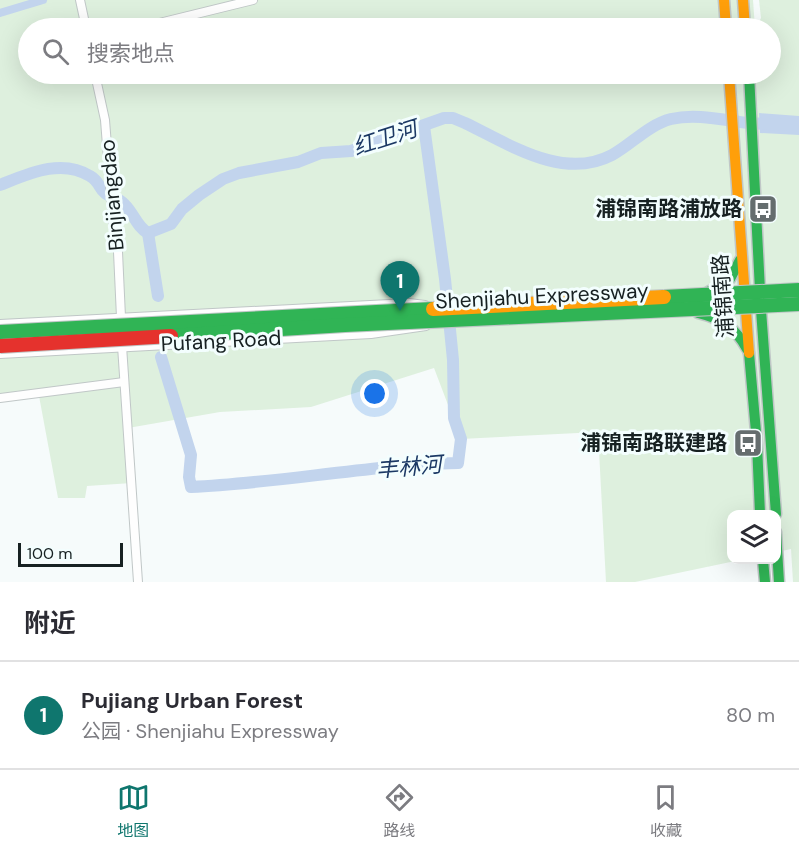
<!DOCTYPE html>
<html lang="zh">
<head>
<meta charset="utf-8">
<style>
  :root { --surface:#fff; --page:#f7f7f7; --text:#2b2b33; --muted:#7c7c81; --line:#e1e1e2; --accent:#0f766e }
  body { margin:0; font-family:"DM Sans","Noto Sans SC",sans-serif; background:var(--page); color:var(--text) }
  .controls { position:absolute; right:18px; bottom:18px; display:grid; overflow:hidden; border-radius:12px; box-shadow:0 6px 24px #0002 }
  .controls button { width:54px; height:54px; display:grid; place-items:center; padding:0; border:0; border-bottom:2px solid var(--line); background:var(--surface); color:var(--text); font:30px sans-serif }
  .scale { position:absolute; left:18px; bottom:15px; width:105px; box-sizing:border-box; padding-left:6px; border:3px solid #172122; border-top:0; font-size:16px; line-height:21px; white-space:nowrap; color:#172122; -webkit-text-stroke:4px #f3fefe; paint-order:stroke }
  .you { position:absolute; left:375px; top:394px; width:21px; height:21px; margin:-15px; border:4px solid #fff; border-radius:50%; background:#1a73e8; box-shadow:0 0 0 9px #1a73e833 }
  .badge { display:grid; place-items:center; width:39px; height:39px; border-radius:50%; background:var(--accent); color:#fff; font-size:20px; font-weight:700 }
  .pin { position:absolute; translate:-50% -50px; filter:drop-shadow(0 2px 3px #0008) }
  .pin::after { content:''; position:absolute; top:32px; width:21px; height:18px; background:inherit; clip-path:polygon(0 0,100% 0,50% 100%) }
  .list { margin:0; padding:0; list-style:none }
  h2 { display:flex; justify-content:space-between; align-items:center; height:78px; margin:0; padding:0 24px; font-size:26px }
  h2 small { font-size:20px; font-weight:400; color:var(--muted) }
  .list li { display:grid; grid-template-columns:39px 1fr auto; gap:18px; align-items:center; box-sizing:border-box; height:108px; padding:0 24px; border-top:2px solid var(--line) }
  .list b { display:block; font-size:22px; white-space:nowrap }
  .list p { margin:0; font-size:20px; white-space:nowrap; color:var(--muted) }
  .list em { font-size:20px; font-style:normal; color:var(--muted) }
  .icon { flex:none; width:33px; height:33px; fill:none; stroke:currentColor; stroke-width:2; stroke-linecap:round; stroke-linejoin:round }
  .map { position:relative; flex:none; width:799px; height:582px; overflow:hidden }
  .search { position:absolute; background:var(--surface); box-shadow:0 6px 24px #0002; left:18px; right:18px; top:18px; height:66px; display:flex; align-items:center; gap:15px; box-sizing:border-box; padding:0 21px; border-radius:33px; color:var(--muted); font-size:22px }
  .sheet { height:186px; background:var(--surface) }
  nav { display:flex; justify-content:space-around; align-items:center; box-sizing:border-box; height:84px; border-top:2px solid var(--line); background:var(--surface); font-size:16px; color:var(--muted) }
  nav a { display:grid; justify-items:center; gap:3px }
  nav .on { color:var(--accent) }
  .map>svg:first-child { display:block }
  .green { fill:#def0de }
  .water { fill:#c2d4ed }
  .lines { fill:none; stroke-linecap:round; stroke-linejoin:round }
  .canal { stroke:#c2d4ed; stroke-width:8 }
  .river { stroke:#c2d4ed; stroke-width:12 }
  .street-casing { stroke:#c0c7c7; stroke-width:10 }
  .fast-casing { stroke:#c0c7c7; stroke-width:13 }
  .slow-casing { stroke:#c0c7c7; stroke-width:13 }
  .street { stroke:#fefefe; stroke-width:8 }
  .fast { stroke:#30b455; stroke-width:10 }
  .slow { stroke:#ff9f0a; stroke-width:10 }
  .fast-bridge-casing { stroke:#c0c7c7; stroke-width:16; stroke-linecap:butt }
  .slow-bridge-casing { stroke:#c0c7c7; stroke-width:16; stroke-linecap:butt }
  .jam-bridge-casing { stroke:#c0c7c7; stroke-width:16; stroke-linecap:butt }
  .fast-bridge { stroke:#30b455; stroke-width:14 }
  .slow-bridge { stroke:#ff9f0a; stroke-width:14 }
  .jam-bridge { stroke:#e5322d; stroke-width:14 }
  .labels { text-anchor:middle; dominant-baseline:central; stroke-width:6; stroke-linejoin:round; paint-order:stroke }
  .street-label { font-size:21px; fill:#172122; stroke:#f3fefe }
  .poi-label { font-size:21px; font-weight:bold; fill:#172122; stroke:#f3fefe; text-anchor:end }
  .water-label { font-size:22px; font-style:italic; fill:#1b3864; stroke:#f3fefe }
</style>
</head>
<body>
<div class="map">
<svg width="799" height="582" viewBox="0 0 799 582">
  <rect width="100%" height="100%" fill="#f6fbfb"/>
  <polygon class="green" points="0,0 753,0 755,28 28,28 28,74 770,74 770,28 756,28 761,18 759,0 799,0 799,582 793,582 791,549 777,552 776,514 732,514 732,560 740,560 635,582 606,582 598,432 461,439 434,368 311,407 220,412 128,428 132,483 87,486 85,498 58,498 39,396 0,399"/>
  <polygon class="water" points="759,113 799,116 799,135 760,133"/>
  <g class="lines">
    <polyline class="canal" points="0,13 43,0"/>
    <g class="river">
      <path d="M0 185C28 174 61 158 90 176 99 181 99 188 105 193 112 198 119 198 125 205 134 214 137 227 148 233L171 224 182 209 199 195 223 179 239 173 298 162 321 153 351 151 444 118H453L465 123C509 144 563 181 612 155 632 144 648 125 671 119 696 113 723 120 748 123 765 124 782 125 799 125"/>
      <polyline points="148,233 158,296"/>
      <path d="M161 357 191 455 189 477 191 487C280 483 368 465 458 463L461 439 454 418 453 360 445 279 424 126"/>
    </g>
    <g class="street-casing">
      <g id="street">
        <polyline points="80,0 86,28"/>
        <polyline points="139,28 253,0"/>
        <polyline points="95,74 105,120 113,223 118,252 121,317"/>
        <polyline points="0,324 409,303 425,305"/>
        <polyline points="122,346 138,582"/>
        <polyline points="0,354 371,334 426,326"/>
        <polyline points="0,398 124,382"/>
      </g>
    </g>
    <g class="fast-casing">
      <g id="fast">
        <polyline points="749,74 761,310 776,514"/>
        <polyline points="708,292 730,279 740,260"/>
        <path d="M698 313C722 319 735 327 747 349"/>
        <polyline points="749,353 757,443 760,514"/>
        <polyline points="776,532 779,582"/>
        <polyline points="763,560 765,582"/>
      </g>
    </g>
    <g class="slow-casing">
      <g id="slow">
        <polyline points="724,0 726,28"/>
        <polyline points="743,0 745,28"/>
        <polyline points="729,74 749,353"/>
      </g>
    </g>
    <use href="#street" class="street"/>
    <use href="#fast" class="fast"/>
    <use href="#slow" class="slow"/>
    <g class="fast-bridge-casing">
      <g id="fast-bridge">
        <polyline points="664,297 799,290"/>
        <polyline points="0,332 433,309"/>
        <polyline points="171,336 345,325 799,304"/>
      </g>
    </g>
    <g class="slow-bridge-casing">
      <polyline id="slow-bridge" points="433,309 664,297"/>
    </g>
    <g class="jam-bridge-casing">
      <polyline id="jam-bridge" points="0,346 171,336"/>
    </g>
    <use href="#fast-bridge" class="fast-bridge"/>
    <use href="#slow-bridge" class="slow-bridge"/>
    <use href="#jam-bridge" class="jam-bridge"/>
  </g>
  <defs>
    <g id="bus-square" transform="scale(1.5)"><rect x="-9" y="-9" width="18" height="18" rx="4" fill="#656d6e" stroke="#f3fefe"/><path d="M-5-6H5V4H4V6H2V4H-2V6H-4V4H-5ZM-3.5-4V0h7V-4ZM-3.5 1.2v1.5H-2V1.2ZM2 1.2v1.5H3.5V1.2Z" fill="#fff"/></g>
  </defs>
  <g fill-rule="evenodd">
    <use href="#bus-square" x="763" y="209"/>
    <use href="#bus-square" x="748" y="443"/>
  </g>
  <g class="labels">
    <g class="street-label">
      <text transform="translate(112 195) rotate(-95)">Binjiangdao</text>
      <text transform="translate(542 296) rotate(-3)">Shenjiahu Expressway</text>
      <text transform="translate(723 296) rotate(-94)">浦锦南路</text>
      <text transform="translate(221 341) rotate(-3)">Pufang Road</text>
    </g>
    <g class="poi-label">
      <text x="742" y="209">浦锦南路浦放路</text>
      <text x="727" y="443">浦锦南路联建路</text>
    </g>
    <g class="water-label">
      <text transform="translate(385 138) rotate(-18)">红卫河</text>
      <text transform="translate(409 467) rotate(-5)">丰林河</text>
    </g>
  </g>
</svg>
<div class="controls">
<button><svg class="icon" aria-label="layers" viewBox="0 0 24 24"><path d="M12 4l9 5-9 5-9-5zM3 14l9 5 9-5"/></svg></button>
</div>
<div class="scale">100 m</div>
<div class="you"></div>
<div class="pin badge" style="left:400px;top:311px">1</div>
<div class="search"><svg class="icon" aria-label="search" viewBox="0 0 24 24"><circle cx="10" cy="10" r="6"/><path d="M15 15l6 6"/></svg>搜索地点</div>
</div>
<section class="sheet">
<h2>附近<small></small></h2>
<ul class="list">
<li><span class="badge">1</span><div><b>Pujiang Urban Forest</b><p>公园 · Shenjiahu Expressway</p></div><em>80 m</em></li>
</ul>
</section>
<nav>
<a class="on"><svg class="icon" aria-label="map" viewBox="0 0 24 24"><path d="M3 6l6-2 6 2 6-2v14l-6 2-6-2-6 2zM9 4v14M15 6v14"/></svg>地图</a>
<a><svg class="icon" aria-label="directions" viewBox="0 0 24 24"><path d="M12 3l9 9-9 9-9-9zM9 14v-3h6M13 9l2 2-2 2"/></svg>路线</a>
<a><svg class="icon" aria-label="saved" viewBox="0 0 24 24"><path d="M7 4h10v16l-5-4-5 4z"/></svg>收藏</a>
</nav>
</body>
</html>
